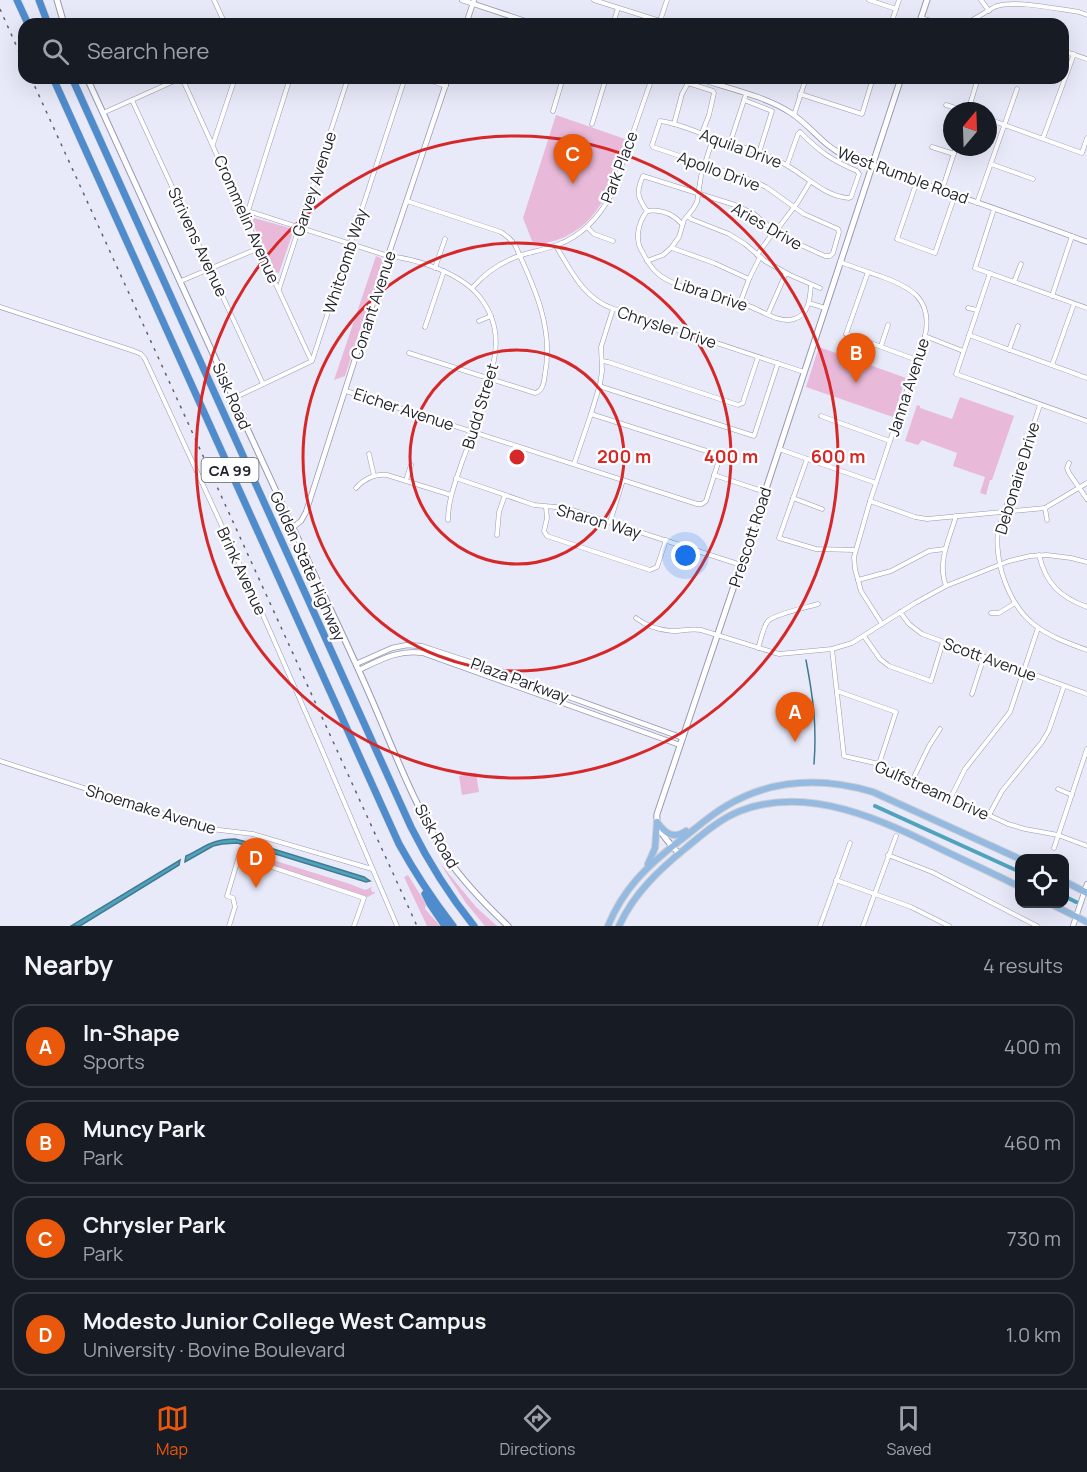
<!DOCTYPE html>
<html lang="en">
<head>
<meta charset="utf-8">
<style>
  :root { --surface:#171b24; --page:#20242c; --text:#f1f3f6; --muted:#9ea1a6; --line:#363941; --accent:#ea580c }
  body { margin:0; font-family:Manrope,sans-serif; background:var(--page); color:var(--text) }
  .controls { position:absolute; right:18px; bottom:18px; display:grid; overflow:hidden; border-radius:12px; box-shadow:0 6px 24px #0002 }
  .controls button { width:54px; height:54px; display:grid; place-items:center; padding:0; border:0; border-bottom:2px solid var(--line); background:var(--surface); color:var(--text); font:30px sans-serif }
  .compass { position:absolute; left:943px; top:102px; width:54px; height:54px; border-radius:50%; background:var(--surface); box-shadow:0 6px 24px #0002; rotate:19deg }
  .you { position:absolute; left:686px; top:556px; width:21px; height:21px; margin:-15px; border:4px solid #fff; border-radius:50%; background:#1a73e8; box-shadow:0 0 0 9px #1a73e833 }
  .badge { display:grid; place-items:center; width:39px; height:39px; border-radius:50%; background:var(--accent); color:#fff; font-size:20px; font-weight:700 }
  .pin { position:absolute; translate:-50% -50px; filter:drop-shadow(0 2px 3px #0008) }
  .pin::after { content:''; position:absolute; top:32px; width:21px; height:18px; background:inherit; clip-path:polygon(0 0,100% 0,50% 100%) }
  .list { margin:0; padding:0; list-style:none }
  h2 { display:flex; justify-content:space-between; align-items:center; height:78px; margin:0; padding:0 24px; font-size:26px }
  h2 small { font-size:20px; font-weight:400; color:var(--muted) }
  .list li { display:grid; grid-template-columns:39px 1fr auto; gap:18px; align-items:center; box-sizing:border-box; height:84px; margin:0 12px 12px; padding:0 12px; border:2px solid var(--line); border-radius:18px }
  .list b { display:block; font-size:22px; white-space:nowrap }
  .list p { margin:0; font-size:20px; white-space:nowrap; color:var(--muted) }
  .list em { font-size:20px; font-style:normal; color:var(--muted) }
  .icon { flex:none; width:33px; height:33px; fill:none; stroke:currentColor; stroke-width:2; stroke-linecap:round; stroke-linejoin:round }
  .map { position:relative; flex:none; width:1087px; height:926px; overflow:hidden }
  .search { position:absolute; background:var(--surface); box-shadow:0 6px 24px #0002; left:18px; right:18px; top:18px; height:66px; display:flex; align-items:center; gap:15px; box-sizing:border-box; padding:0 21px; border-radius:18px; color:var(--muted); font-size:22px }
  .sheet { height:462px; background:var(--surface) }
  nav { display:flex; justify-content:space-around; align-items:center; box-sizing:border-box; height:84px; border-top:2px solid var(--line); background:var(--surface); font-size:16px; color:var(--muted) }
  nav a { display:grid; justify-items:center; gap:3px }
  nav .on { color:var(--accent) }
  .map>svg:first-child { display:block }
  .green { fill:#e8b9d8 }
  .water { fill:#50a2bd; stroke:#417b91; stroke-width:1.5 }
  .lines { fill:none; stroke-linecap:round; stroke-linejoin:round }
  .stream { stroke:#417b91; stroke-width:1.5 }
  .canal { stroke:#50a2bd; stroke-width:4 }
  .minor-casing { stroke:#9799b3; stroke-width:5 }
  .tertiary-casing { stroke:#9799b3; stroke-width:6 }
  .secondary-casing { stroke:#9799b3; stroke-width:7 }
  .primary-casing { stroke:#ceced0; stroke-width:8 }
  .motorway-casing { stroke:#ceced0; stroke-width:8 }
  .minor { stroke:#fff; stroke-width:4 }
  .tertiary { stroke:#fff; stroke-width:4.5 }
  .secondary { stroke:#fff; stroke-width:5 }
  .primary { stroke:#95bae1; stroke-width:6 }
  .motorway { stroke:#4f8ccd; stroke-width:7 }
  .rail { stroke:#61636f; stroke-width:1.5; stroke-dasharray:3 6; stroke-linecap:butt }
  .ring { fill:none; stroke:#d62828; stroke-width:3 }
  .labels { text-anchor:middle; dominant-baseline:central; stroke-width:4.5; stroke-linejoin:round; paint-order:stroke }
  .shield { fill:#fff; stroke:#62636a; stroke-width:1.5 }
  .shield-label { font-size:15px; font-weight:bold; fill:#1f202a }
  .street-label { font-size:16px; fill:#1f202a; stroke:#fff }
  .centre { fill:#d62828; stroke:#fff; stroke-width:3 }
  .ring-label { font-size:18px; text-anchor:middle; font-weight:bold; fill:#d62828; stroke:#fff; stroke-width:4.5; stroke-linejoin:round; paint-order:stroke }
</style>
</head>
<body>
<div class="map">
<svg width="1087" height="926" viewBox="0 0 1087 926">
  <rect width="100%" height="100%" fill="#e8eafa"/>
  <g class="green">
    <path d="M556 115 625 139C613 180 603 224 557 240 550 242 542 244 534 246L523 218Z"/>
    <polygon points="254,218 290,228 293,232 279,273 275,272 252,222"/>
    <polygon points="376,256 381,258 382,262 345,376 334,380"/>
    <polygon points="819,347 906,378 893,417 806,387"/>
    <polygon points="960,397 1014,416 992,480 990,480 986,495 980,493 985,477 953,466 957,453 922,440 918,445 905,441 917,405 920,406 920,408 952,419"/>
    <polygon points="476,773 479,792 462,795 459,776"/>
    <polygon points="237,849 350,884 365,890 372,887 371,889 372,892 375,892 375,893 368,897 267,863 267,860"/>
    <polygon points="439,862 476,907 497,926 485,926 466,903"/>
    <polygon points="408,875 426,904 425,909 440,926 427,926 404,877"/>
  </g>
  <g class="water">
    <path d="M235 839 267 847 364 877 370 881 366 882 269 852 237 843 222 844 213 846 185 862V861L186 856C205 847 212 839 235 839Z"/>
    <polygon points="180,860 179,865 80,926 71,926"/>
  </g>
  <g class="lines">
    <path class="stream" d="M806 660C813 697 817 725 814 764"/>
    <g class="canal">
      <polyline points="875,806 1020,872"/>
      <polyline points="1064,896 1076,902"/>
    </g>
    <g class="minor-casing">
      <g id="minor">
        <polyline points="214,0 225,24"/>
        <polyline points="594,0 660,21 667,0"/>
        <polyline points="869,0 896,9"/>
        <polyline points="981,0 989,11"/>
        <polyline points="921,18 941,24"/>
        <polyline points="613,24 618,8"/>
        <polyline points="891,24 899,0"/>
        <path d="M963 24C976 20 985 11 997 6 1017 0 1057 9 1079 12L1087 15"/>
        <polyline points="1063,51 1087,59"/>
        <polyline points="182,78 259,248 311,360"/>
        <polyline points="423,78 446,86"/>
        <polyline points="862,78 872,81"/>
        <polyline points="800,94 862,114 873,78"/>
        <polyline points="132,100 263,384"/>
        <polyline points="744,100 772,111 759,153"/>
        <polyline points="946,105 965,111"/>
        <polyline points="553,111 563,78"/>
        <polyline points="968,111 978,78"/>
        <polyline points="103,113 181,78"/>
        <polyline points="794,115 806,78"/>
        <polyline points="988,119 1082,153 1087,138"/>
        <polyline points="592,124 606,78"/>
        <polyline points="674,124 682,94 688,83 713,91 714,93 709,115 702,133"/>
        <polyline points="1043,138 1074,54"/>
        <polyline points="730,143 746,94"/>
        <polyline points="213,144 235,78"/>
        <polyline points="932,147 954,154"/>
        <polyline points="991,164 1033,179"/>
        <polyline points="917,181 897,239 935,253 955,195"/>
        <polyline points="942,190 956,147"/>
        <path d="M407 201 501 232 509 238 515 245C534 286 554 328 545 374 544 382 543 391 535 393L409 353"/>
        <polyline points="977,203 1017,89"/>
        <path d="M242 209 388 256C418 259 460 273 479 296 507 331 494 363 483 401 476 421 470 442 462 462 456 481 448 499 448 520"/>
        <polyline points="994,209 975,268 1087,308"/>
        <polyline points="248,211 290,78"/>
        <path d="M647 211C638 223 634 240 643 253 646 259 651 267 656 272 673 289 723 297 746 305 760 309 778 324 794 319 809 315 810 298 811 285"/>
        <polyline points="688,216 691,219 729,234 745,244 765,261 790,275 820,288"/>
        <path d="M682 224C673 214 661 209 647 211 637 197 636 192 643 176L735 205 754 214 771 228 792 241 825 256H830L833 253 839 232 838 229 804 214 766 187 751 180 653 147 652 145 660 121C678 123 696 132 714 138 738 146 765 152 788 166 807 177 826 197 849 198L851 197 859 174 857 171C831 160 820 152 800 132L798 134 787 165"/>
        <polyline points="587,227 594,234 613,241"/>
        <polyline points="776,231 798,202 810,182"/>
        <path d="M556 246C571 271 584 299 614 309L804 372"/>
        <polyline points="672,248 714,263 749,279"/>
        <polyline points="757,255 775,230"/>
        <polyline points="647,261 663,255 671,248 679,237 684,220 693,209 697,202 701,176 713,138"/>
        <path d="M840 262C854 267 867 272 880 276 911 287 933 299 925 336L870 501 854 557 855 569 861 591 882 624"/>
        <polyline points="435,268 445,239"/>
        <polyline points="868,272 846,334 917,360"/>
        <polyline points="990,273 956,374 1087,421"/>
        <polyline points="181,281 259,248"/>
        <polyline points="1014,282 1021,264"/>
        <path d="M472 288C486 272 504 260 525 254 536 251 546 249 557 245 582 236 600 216 612 193L652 78"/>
        <polyline points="279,289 348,78"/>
        <polyline points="1052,296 1072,236"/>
        <polyline points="740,303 749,279 760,257"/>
        <polyline points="809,303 825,308"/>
        <polyline points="0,307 134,351 141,354 145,359 262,613 319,743 397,926"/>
        <polyline points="968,308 977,310"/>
        <polyline points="768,314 786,273"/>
        <polyline points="479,321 491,316"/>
        <polyline points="425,327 444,271"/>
        <polyline points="969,335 1087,378"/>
        <polyline points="925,336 963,351"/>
        <polyline points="881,346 888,325"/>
        <polyline points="1009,350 1018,326"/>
        <polyline points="602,361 608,362 738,405 743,403 744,399 758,357"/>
        <polyline points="1052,365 1074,304"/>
        <polyline points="599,386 754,436 778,363"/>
        <polyline points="346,391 697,504 702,504 706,501 719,460 716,454 591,414"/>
        <polyline points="234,398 312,361 405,78"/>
        <path d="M1040 405 998 531C996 546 998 558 1002 573 1017 622 1042 634 1087 650"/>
        <polyline points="821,416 890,441"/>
        <polyline points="779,449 876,483"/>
        <polyline points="369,454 374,476"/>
        <polyline points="807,459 779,538 816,549 854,550"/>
        <polyline points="1069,463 1067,468 1069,473 1087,499"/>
        <polyline points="574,464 591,414 600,384 602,371 601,347 613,309"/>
        <polyline points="714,475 765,492"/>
        <polyline points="456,478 534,505 566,508 741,565"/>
        <polyline points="406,480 411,465"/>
        <path d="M356 488C365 478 375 474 387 475L451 495"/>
        <polyline points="793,498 822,509"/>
        <polyline points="870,501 915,517 927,519 1045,508 1087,483"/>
        <polyline points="546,507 547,518 544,531 547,536 650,570 657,567 666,540"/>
        <polyline points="1045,508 1047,520"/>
        <polyline points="610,522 623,480"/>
        <polyline points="497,535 499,512 505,495"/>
        <path d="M1039 555C1046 584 1060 597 1087 607"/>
        <polyline points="858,580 891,571 929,551 945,549"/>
        <path d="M946 586C937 562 949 540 956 516"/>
        <polyline points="900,612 909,624 922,634 1087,694"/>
        <polyline points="991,613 999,613 1015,603"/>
        <path d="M636 618C645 625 659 630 672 631 682 631 691 628 701 630L779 654 832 649 852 643 915 603 946 586 1009 561 1030 556 1047 555 1071 558 1087 562"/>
        <polyline points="864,636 880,659 889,666 931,681 943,642"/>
        <path d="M758 648C761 640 763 627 768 621 775 614 808 607 818 604"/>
        <polyline points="832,649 844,756 879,764 1008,824 1025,829 1058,835 1087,846"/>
        <polyline points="837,691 896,712 879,764"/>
        <polyline points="972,694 984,657"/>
        <polyline points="0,761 211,829 253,834 372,869"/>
        <polyline points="913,779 929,746 940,729"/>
        <polyline points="1058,789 1072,795"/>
        <polyline points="951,797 965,769 1010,712 1038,628"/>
        <polyline points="989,815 1002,791 1042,742 1049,730 1064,686"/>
        <polyline points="1054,848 1087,749"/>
        <polyline points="888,855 932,872 1037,926"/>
        <polyline points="836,880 911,907 949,926"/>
        <polyline points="229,926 235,907 233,898 227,896 239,856 364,898 354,926"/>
        <polyline points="820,926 850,843"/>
        <polyline points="863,926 896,836"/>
      </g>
    </g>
    <g class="tertiary-casing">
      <g id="tertiary">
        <polyline points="462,0 534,24"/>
        <polyline points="466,24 474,0"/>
        <path d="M697 78C727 88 765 96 791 113 811 126 823 146 845 156 862 163 880 167 897 174 960 197 1024 218 1087 242"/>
        <polyline points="292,528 301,521 306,512 388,256 448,78"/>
        <polyline points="356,664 392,648 407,645 421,646 494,670 683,738"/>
        <path d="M359 670C380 660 399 649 423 653L680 745"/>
        <polyline points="1073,926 1087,884"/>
      </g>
    </g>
    <g class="secondary-casing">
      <g id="secondary">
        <polyline points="57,0 64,24"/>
        <polyline points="919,24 927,0"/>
        <path d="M87 78C167 253 247 429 328 604 347 644 366 685 383 726 402 771 421 817 448 859 465 884 487 906 508 926"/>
        <path d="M679 854C669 842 655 830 657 814L741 565 901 78"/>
      </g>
    </g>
    <g class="primary-casing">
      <g id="primary">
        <path d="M657 822C665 833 673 840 686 831"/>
        <polyline points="648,864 655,848 657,822"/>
        <polyline points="1064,881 1087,893"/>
        <polyline points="1051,904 1087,922"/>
        <path d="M608 926C623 889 647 866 678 842 694 830 709 816 726 806 773 778 822 777 873 792L1020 859"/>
        <path d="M619 926C634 893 660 869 687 847 704 833 720 819 740 811 809 784 884 821 945 851 970 863 995 874 1020 887"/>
      </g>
    </g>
    <g class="motorway-casing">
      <g id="motorway">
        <polyline points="17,0 28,24"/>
        <polyline points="39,0 48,24"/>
        <path d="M53 78 399 844C415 873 433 900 453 926"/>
        <path d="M72 78 411 827C429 863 449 895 474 926"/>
        <polyline points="425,894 430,904 445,926"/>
      </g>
    </g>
    <use href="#minor" class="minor"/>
    <use href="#tertiary" class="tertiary"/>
    <use href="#secondary" class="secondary"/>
    <use href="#primary" class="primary"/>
    <use href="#motorway" class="motorway"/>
    <g class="rail">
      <polyline points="0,9 24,63"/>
      <polyline points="31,78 417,926"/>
    </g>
  </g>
  <g class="ring">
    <circle cx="517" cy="457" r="107"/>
    <circle cx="517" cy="457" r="214"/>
    <circle cx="517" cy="457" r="321"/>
  </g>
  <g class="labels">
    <rect class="shield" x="201.5" y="458" width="57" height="24" rx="4.5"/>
    <g class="shield-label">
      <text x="230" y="470">CA 99</text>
    </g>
    <g class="street-label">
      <text transform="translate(741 148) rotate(20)">Aquila Drive</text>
      <text transform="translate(619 167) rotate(-69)">Park Place</text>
      <text transform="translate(719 171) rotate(20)">Apollo Drive</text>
      <text transform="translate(903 175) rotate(20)">West Rumble Road</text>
      <text transform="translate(314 184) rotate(-72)">Garvey Avenue</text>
      <text transform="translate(247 219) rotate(66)">Crommelin Avenue</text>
      <text transform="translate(767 226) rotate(30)">Aries Drive</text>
      <text transform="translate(198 242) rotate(65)">Strivens Avenue</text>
      <text transform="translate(345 261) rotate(-72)">Whitcomb Way</text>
      <text transform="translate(711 294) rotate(18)">Libra Drive</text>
      <text transform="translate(373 305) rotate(-72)">Conant Avenue</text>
      <text transform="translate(667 327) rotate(18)">Chrysler Drive</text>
      <text transform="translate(908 387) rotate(-72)">Janna Avenue</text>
      <text transform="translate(232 396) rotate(66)">Sisk Road</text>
      <text transform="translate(480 406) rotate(-73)">Budd Street</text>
      <text transform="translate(404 409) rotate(18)">Eicher Avenue</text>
      <text transform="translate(1017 478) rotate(-73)">Debonaire Drive</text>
      <text transform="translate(599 521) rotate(16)">Sharon Way</text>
      <text transform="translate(750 537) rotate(-72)">Prescott Road</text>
      <text transform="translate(308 566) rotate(66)">Golden State Highway</text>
      <text transform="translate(242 571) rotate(65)">Brink Avenue</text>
      <text transform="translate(990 659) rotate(20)">Scott Avenue</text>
      <text transform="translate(520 680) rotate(20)">Plaza Parkway</text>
      <text transform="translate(932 790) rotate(24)">Gulfstream Drive</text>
      <text transform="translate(151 809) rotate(17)">Shoemake Avenue</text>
      <text transform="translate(437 836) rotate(60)">Sisk Road</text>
    </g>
  </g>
  <circle cx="517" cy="457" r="9" class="centre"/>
  <g class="ring-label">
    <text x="624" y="463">200 m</text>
    <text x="731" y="463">400 m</text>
    <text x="838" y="463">600 m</text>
  </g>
</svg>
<div class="controls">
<button><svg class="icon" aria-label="locate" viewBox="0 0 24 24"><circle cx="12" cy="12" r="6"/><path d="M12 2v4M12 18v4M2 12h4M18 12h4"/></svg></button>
</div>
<svg class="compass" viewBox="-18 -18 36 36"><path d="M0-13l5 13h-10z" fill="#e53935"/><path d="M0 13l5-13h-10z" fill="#9ea1a6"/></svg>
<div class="you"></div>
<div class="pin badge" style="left:795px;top:742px">A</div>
<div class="pin badge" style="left:856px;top:383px">B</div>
<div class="pin badge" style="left:573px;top:184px">C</div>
<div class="pin badge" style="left:256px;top:888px">D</div>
<div class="search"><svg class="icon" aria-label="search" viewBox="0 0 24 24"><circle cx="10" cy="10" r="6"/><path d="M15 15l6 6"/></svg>Search here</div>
</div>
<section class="sheet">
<h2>Nearby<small>4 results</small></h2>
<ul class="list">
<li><span class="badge">A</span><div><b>In-Shape</b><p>Sports</p></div><em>400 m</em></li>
<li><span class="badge">B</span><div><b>Muncy Park</b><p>Park</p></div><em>460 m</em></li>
<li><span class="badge">C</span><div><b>Chrysler Park</b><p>Park</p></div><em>730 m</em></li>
<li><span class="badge">D</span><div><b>Modesto Junior College West Campus</b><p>University · Bovine Boulevard</p></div><em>1.0 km</em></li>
</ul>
</section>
<nav>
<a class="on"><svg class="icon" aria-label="map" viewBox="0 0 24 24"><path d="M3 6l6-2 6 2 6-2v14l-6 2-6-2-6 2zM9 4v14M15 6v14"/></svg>Map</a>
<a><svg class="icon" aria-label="directions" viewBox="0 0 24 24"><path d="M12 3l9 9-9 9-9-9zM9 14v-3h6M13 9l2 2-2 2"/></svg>Directions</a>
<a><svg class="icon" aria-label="saved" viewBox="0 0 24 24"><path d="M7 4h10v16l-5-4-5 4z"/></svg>Saved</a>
</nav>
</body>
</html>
